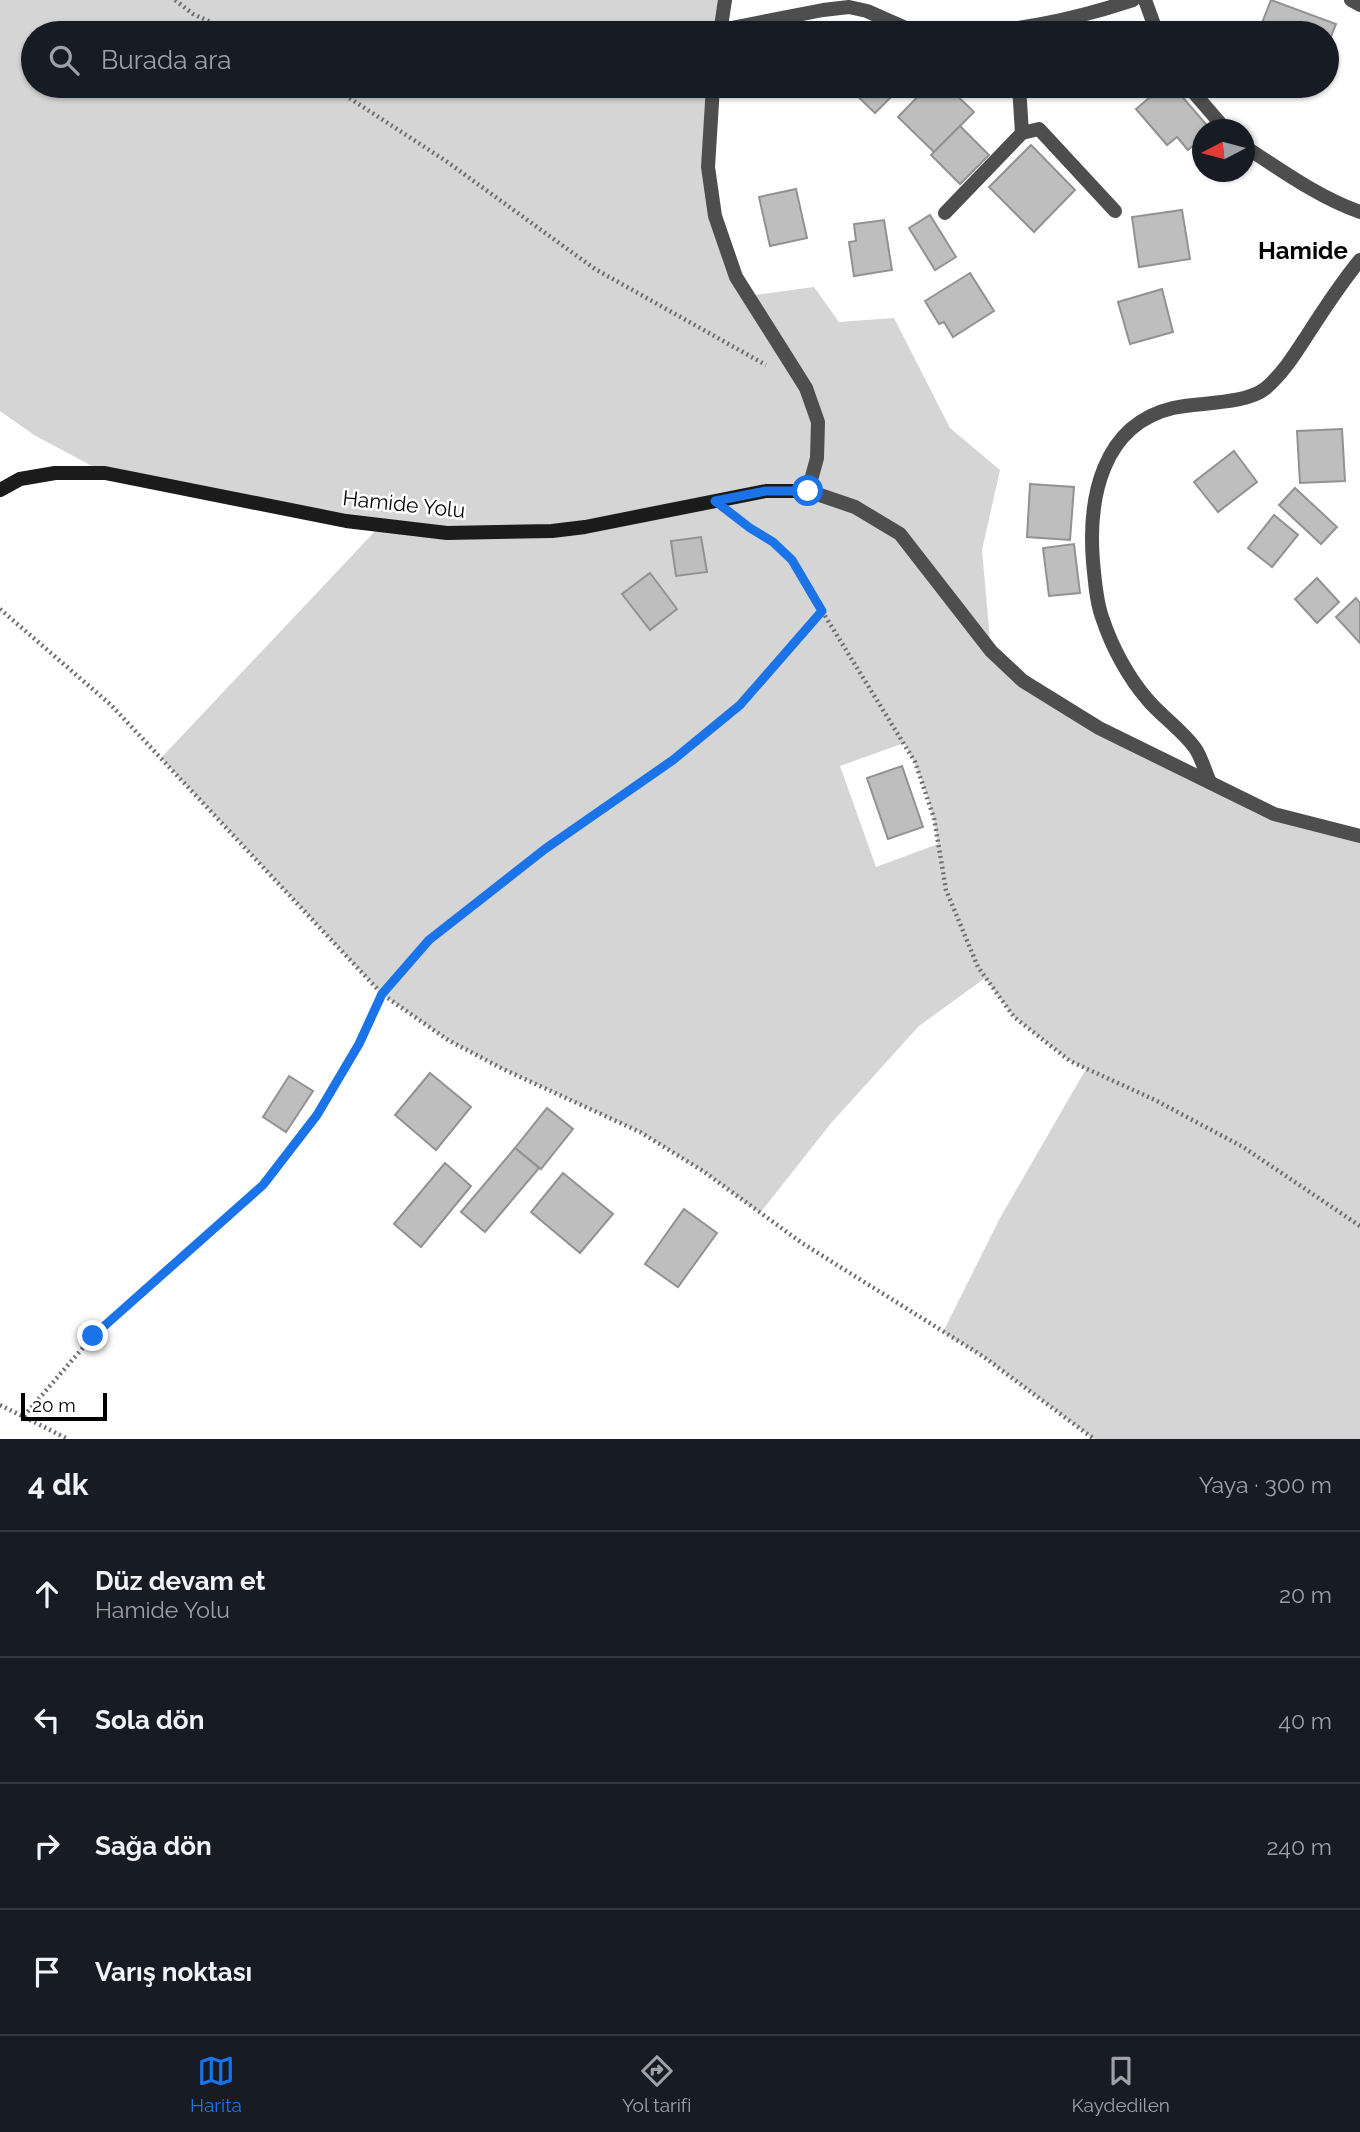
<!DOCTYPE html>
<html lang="tr">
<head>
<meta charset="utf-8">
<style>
  :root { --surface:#171b24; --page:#242831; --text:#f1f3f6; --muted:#9ea1a6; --line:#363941; --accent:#1a73e8 }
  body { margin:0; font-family:Raleway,sans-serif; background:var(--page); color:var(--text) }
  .compass { position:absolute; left:1192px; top:119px; width:63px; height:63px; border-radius:50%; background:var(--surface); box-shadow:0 2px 5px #0004; rotate:264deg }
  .scale { position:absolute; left:21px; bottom:18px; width:86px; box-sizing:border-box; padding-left:7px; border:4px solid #000; border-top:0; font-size:19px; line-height:24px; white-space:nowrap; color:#000; -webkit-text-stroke:5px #fff; paint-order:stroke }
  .stop { position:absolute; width:21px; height:21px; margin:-16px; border:5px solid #1a73e8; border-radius:50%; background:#fff }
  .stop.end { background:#1a73e8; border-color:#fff; box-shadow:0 2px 7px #0008 }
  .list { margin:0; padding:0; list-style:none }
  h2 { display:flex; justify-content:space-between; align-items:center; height:91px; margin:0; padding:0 28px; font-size:30px }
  h2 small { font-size:23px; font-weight:400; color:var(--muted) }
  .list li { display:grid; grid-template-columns:46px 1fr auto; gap:21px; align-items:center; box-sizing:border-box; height:126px; padding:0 28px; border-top:2px solid var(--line) }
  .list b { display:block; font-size:26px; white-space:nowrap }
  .list p { margin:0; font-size:23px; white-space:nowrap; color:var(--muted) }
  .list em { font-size:23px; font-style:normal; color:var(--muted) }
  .icon { flex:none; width:38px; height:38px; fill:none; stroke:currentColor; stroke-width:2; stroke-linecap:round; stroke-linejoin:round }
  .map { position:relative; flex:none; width:1360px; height:1439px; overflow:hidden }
  .search { position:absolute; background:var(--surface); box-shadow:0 2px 5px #0004; left:21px; right:21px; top:21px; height:77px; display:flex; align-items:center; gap:18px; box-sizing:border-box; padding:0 24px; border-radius:38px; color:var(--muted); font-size:26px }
  .sheet { height:595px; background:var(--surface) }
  nav { display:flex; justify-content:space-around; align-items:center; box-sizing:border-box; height:98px; border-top:2px solid var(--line); background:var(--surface); font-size:19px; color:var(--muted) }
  nav a { display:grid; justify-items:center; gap:4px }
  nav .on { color:var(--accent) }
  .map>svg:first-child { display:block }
  .green { fill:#d5d5d5; fill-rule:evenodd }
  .building { fill:#bebebe; stroke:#929292; stroke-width:2 }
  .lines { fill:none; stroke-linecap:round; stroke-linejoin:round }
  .path { stroke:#707070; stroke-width:4.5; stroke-dasharray:2 3.5; stroke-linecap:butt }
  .lane { stroke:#4e4e4e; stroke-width:14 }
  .street { stroke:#4e4e4e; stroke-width:14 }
  .secondary { stroke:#1b1b1b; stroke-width:14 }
  .route { stroke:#1a73e8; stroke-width:9 }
  .labels { text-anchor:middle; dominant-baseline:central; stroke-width:5; stroke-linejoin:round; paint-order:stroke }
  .street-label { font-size:21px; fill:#000; stroke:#fff }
  .quarter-label { font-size:24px; font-weight:bold; fill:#000; stroke:#fff }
</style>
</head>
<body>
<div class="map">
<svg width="1360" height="1439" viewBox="0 0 1360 1439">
  <rect width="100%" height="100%" fill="#fff"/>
  <path class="green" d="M0 0H725L720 33H33V86H713L715 216 747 296 814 287 839 322 894 318 950 428 1000 470 982 550 991 651 1023 681 1274 814 1360 836V1439H1094L984 1357 943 1332 1000 1218 1086 1069 1070 1061 1014 1017 985 978 919 1026 832 1122 760 1213 703 1171 640 1132 503 1069 448 1040 382 994 161 758 380 526 105 473 34 435 0 411ZM904 743C922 774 933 809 938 844L876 867 840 766Z"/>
  <g class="building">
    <polygon points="1271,0 1336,24 1327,46 1327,33 1258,33"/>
    <polygon points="847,86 884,86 893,95 875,113"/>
    <polygon points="928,86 947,86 974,112 934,152 898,117"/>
    <polygon points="1163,86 1173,86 1211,130 1202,130 1202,138 1188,150 1177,137 1167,145 1136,109"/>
    <polygon points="960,126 989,155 960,184 931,155"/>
    <polygon points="1031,145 1075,190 1034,232 989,187"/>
    <polygon points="796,189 807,238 770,246 759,197"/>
    <polygon points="1182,210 1190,259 1139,267 1132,217"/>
    <polygon points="930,215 956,257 935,270 909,228"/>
    <polygon points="884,220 892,270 854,276 849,242 856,241 854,224"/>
    <polygon points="970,273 994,311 953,337 944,322 939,324 925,301"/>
    <polygon points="1162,289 1173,332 1130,344 1118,302"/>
    <polygon points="1342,429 1345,481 1300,483 1297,431"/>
    <polygon points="1234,451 1257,482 1218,512 1194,482"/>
    <polygon points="1030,484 1074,487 1070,540 1027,537"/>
    <polygon points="1295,488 1337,527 1321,544 1279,505"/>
    <polygon points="1274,515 1298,535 1272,567 1248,548"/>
    <polygon points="701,537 707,572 676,576 671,541"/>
    <polygon points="1074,544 1080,593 1049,596 1043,548"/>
    <polygon points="650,573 677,609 650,630 622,594"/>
    <polygon points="1317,578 1339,602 1317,623 1295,599"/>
    <polygon points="1356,598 1360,603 1360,643 1336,617"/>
    <polygon points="902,766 923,827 888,839 867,778"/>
    <polygon points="430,1073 471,1107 436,1150 395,1115"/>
    <polygon points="289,1076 313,1091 286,1132 263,1117"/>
    <polygon points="547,1108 573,1129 541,1169 515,1148"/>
    <polygon points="515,1148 539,1168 485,1232 461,1212"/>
    <polygon points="445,1163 471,1186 421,1247 394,1224"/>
    <polygon points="563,1173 613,1214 580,1253 531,1212"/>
    <polygon points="684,1209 717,1233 678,1287 645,1264"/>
  </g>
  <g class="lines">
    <g class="path">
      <polyline points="175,0 193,14 235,33"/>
      <polyline points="331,86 446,161 595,269 766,365"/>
      <polyline points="0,609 111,705 382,994 448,1040 503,1069 640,1132 703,1171 802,1243 984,1357 1094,1439"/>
      <polyline points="822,611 915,762 934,818 946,890 978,967 1014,1017 1070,1061 1155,1100 1243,1147 1360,1226"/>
      <polyline points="0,1405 68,1439"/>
      <polyline points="24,1416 93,1336 263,1185 317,1115 359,1043 382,994 429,940 545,849 673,760 740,705 822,611 792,560 773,542 738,519"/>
    </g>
    <g class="lane">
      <polyline points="1145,0 1157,33"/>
      <polyline points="721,30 823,10 849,7 867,11 910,30 932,33"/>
      <path d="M968 33C1025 30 1079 18 1133 0"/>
      <polyline points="1019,86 1022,133"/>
      <polyline points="1188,86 1226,130"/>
      <path d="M1244 146C1281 170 1318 197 1360 212"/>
      <polyline points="945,213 1022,133 1039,129 1115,211"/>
      <path d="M1210 782C1205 772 1202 758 1195 748 1182 730 1161 716 1147 699 1128 677 1112 647 1103 620 1096 602 1095 581 1093 562 1088 500 1101 425 1173 408 1199 402 1245 405 1266 388 1284 372 1295 354 1308 334 1324 309 1341 283 1360 260"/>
    </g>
    <g class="street">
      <polyline points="1351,0 1360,5"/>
      <polyline points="720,33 725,0"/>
      <polyline points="713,86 708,167 715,216 736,277 806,388 818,422 817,458 808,491 855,507 900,534 991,651 1023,681 1099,728 1274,814 1360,836"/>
    </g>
    <polyline class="secondary" points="0,490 20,479 55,473 105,473 346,521 447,533 552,531 585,527 766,491 808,491"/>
  </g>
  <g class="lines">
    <polyline class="route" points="93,1336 263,1185 317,1115 359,1044 382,994 429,940 545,849 673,760 740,705 822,611 792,560 773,542 750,528 715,501 766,491 808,491"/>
  </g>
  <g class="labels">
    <g class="street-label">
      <text transform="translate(404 504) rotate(6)">Hamide Yolu</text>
    </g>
    <g class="quarter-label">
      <text x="1303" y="250">Hamide</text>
    </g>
  </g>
</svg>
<svg class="compass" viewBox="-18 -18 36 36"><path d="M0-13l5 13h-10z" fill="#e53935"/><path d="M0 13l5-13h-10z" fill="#9ea1a6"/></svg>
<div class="scale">20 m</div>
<div class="stop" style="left:808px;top:491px"></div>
<div class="stop end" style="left:93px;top:1336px"></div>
<div class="search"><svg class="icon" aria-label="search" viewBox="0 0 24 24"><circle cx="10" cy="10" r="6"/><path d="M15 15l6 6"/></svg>Burada ara</div>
</div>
<section class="sheet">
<h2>4 dk<small>Yaya · 300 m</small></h2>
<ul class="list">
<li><svg class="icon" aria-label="ahead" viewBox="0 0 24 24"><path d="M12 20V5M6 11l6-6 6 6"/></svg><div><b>Düz devam et</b><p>Hamide Yolu</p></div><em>20 m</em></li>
<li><svg class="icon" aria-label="left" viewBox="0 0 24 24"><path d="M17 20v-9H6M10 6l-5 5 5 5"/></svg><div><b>Sola dön</b></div><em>40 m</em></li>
<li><svg class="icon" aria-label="right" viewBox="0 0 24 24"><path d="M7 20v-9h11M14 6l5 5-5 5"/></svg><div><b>Sağa dön</b></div><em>240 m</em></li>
<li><svg class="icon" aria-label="arrive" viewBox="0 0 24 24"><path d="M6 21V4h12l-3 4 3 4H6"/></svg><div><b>Varış noktası</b></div></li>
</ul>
</section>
<nav>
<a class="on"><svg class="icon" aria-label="map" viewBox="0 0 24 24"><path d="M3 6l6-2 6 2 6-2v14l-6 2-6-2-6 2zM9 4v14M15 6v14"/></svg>Harita</a>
<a><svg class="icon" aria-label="directions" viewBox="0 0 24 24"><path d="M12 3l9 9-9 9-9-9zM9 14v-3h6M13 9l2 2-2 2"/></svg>Yol tarifi</a>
<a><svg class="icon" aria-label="saved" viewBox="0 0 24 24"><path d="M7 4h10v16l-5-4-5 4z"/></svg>Kaydedilen</a>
</nav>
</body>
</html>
